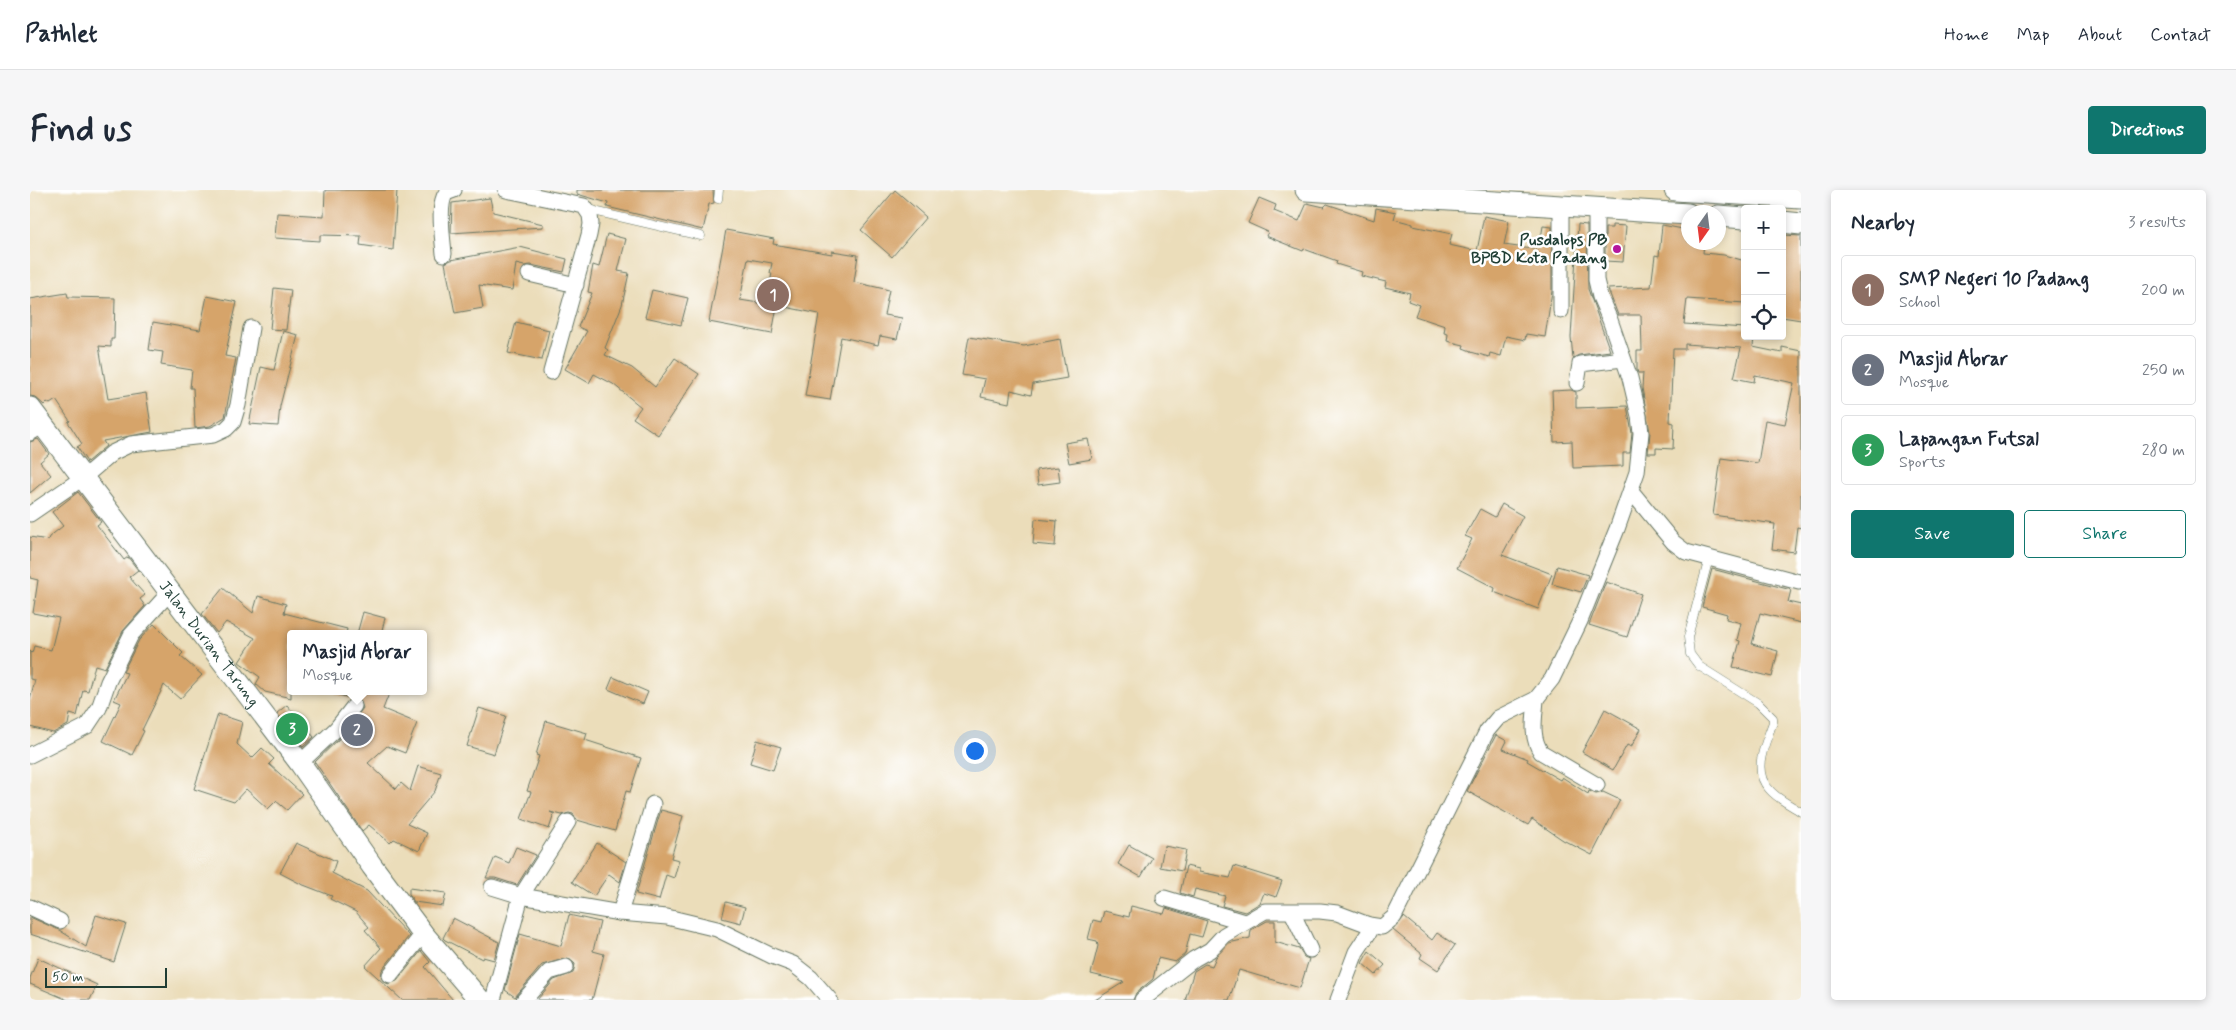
<!DOCTYPE html>
<html lang="en">
<head>
<meta charset="utf-8">
<style>
  :root { --surface:#fff; --page:#f6f6f7; --text:#1f2937; --muted:#747a83; --line:#e0e1e3; --accent:#0f766e }
  body { margin:0; font-family:Mynerve,sans-serif; background:var(--page); color:var(--text) }
  .controls { position:absolute; right:15px; top:15px; display:grid; overflow:hidden; border-radius:5px; box-shadow:0 2px 8px #0003 }
  .controls button { width:45px; height:45px; display:grid; place-items:center; padding:0; border:0; border-bottom:1px solid var(--line); background:var(--surface); color:var(--text); font:25px sans-serif }
  .compass { position:absolute; left:1651px; top:15px; width:45px; height:45px; border-radius:50%; background:var(--surface); box-shadow:0 2px 8px #0003; rotate:194deg }
  .scale { position:absolute; left:15px; bottom:12px; width:122px; box-sizing:border-box; padding-left:5px; border:2px solid #1f3d34; border-top:0; font-size:14px; line-height:18px; white-space:nowrap; color:#1f3d34; -webkit-text-stroke:4px #fff; paint-order:stroke }
  .you { position:absolute; left:944px; top:560px; width:18px; height:18px; margin:-12px; border:4px solid #fff; border-radius:50%; background:#1a73e8; box-shadow:0 0 0 8px #1a73e833 }
  .badge { display:grid; place-items:center; width:32px; height:32px; border-radius:50%; background:var(--accent); color:#fff; font-size:16px; font-weight:700 }
  .pin { position:absolute; translate:-50% -50%; border:2px solid #fff; box-shadow:0 1px 5px #0006 }
  .popup { position:absolute; left:257px; top:440px; width:140px; height:65px; box-sizing:border-box; display:grid; place-content:center; border-radius:5px; background:var(--surface); filter:drop-shadow(0 1px 4px #0005); font-size:16px; white-space:nowrap; color:var(--muted) }
  .popup b { font-size:19px; color:var(--text) }
  .popup::after { content:''; position:absolute; left:50%; top:100%; margin-left:-10px; border:10px solid transparent; border-top-color:var(--surface) }
  .list { margin:0; padding:0; list-style:none }
  h2 { display:flex; justify-content:space-between; align-items:center; height:65px; margin:0; padding:0 20px; font-size:21px }
  h2 small { font-size:16px; font-weight:400; color:var(--muted) }
  .list li { display:grid; grid-template-columns:32px 1fr auto; gap:15px; align-items:center; box-sizing:border-box; height:70px; margin:0 10px 10px; padding:0 10px; border:1px solid var(--line); border-radius:5px }
  .list b { display:block; font-size:19px; white-space:nowrap }
  .list p { margin:0; font-size:16px; white-space:nowrap; color:var(--muted) }
  .list em { font-size:16px; font-style:normal; color:var(--muted) }
  .actions { display:flex; gap:10px; padding:15px 20px }
  .actions a { flex:1; padding:11px 0; border:1px solid var(--accent); border-radius:5px; text-align:center; font-size:18px; color:var(--accent) }
  .actions .main { background:var(--accent); color:#fff }
  .icon { flex:none; width:28px; height:28px; fill:none; stroke:currentColor; stroke-width:2; stroke-linecap:round; stroke-linejoin:round }
  .map { position:relative; flex:none; width:1771px; height:810px; overflow:hidden; border-radius:5px }
  header { display:flex; align-items:center; gap:30px; box-sizing:border-box; height:70px; padding:0 25px; background:var(--surface); border-bottom:1px solid var(--line) }
  header strong { font-size:24px }
  nav { display:flex; gap:28px; margin-inline-start:auto; font-size:18px }
  .intro { display:flex; align-items:center; justify-content:space-between; box-sizing:border-box; height:120px; padding:0 30px }
  h1 { margin:0; font-size:35px }
  .button { padding:12px 22px; border-radius:5px; background:var(--accent); color:#fff; font-size:18px; font-weight:700 }
  main { display:flex; gap:30px; padding:0 30px }
  aside { flex:1; background:var(--surface); border-radius:5px; box-shadow:0 2px 8px #0003 }
  .map>svg:first-child { display:block }
  .building { fill:#d6a46a }
  .lines { fill:none; stroke-linecap:round; stroke-linejoin:round }
  .lane-casing { stroke:#667563; stroke-width:9 }
  .street-casing { stroke:#667563; stroke-width:17 }
  .secondary-casing { stroke:#667563; stroke-width:23 }
  .lane { stroke:#fff; stroke-width:8 }
  .street { stroke:#fff; stroke-width:15 }
  .secondary { stroke:#fff; stroke-width:21 }
  .poi-dot { fill:#b5179e; stroke:#fff; stroke-width:2 }
  .labels { text-anchor:middle; dominant-baseline:central; stroke-width:5; stroke-linejoin:round; paint-order:stroke }
  .poi-label { font-size:16px; font-weight:bold; fill:#1f3d34; stroke:#fff; text-anchor:end }
  .street-label { font-size:16px; fill:#1f3d34; stroke:#fff }
</style>
</head>
<body>
<header>
<strong>Pathlet</strong>
<nav><a>Home</a><a>Map</a><a>About</a><a>Contact</a></nav>
</header>
<div class="intro"><h1>Find us</h1><a class="button">Directions</a></div>
<main>
<div class="map">
<svg width="1771" height="810" viewBox="0 0 1771 810">
  <rect width="100%" height="100%" fill="#fff"/>
  <filter id="ink" filterUnits="userSpaceOnUse"><feTurbulence type="fractalNoise" baseFrequency=".02" numOctaves="2"/><feDisplacementMap in="SourceGraphic" scale="10" xChannelSelector="R" yChannelSelector="G"/><feConvolveMatrix kernelMatrix="1 2 1 2 8 2 1 2 1" color-interpolation-filters="sRGB"/></filter>
  <filter id="wash" filterUnits="userSpaceOnUse"><feTurbulence type="fractalNoise" baseFrequency=".0096" numOctaves="4" result="noise"/><feDisplacementMap in="SourceGraphic" scale="20" xChannelSelector="R" yChannelSelector="G"/><feGaussianBlur stdDeviation="1.12" result="paint"/><feColorMatrix in="noise" values="0 0 0 0 0 0 0 0 0 0 0 0 0 0 0 0 0 1.4 0 .05"/><feComposite in="paint" operator="in"/></filter>
  <g filter="url(#wash)">
    <rect width="100%" height="100%" fill="#ebddba"/>
    <g id="blocks">
      <g class="building">
        <polygon points="295,0 367,0 363,60 330,55 331,46 290,45 290,51 245,48 247,23 294,26"/>
        <polygon points="547,0 683,0 684,13 679,14 673,40 577,17 578,13 547,4"/>
        <polygon points="865,0 896,27 862,67 831,40"/>
        <polygon points="460,8 463,22 513,34 513,37 421,43 422,13"/>
        <polygon points="1229,8 1246,15 1244,21 1269,31 1277,13 1294,17 1297,14 1344,30 1346,18 1366,22 1364,29 1383,34 1383,36 1422,44 1419,55 1447,61 1454,26 1479,31 1474,55 1509,60 1513,36 1522,37 1522,101 1515,147 1496,144 1495,150 1476,146 1471,166 1460,163 1459,167 1441,162 1441,161 1433,158 1434,155 1417,151 1418,144 1414,143 1415,136 1385,126 1389,115 1378,111 1380,103 1355,97 1356,92 1331,86 1332,82 1306,74 1307,71 1274,59 1273,61 1236,46 1238,42 1218,33"/>
        <polygon points="1548,34 1557,35 1558,99 1580,161 1549,165 1543,168 1541,147"/>
        <polygon points="1582,35 1596,36 1593,72 1575,71 1575,38 1582,38"/>
        <polygon points="1632,35 1658,40 1658,52 1674,52 1673,63 1694,65 1715,71 1715,113 1657,109 1654,134 1715,138 1715,146 1724,146 1723,157 1752,163 1752,157 1771,161 1771,338 1767,337 1764,362 1742,359 1745,334 1683,325 1691,268 1728,273 1735,230 1755,234 1764,193 1725,185 1724,192 1704,188 1711,158 1655,154 1655,159 1643,159 1640,232 1644,233 1643,259 1626,258 1626,263 1618,263 1620,242 1612,198 1613,183 1608,183 1607,180 1607,161 1612,161 1611,125 1588,125 1578,99 1621,97 1625,65 1629,66"/>
        <polygon points="696,40 744,49 743,54 802,64 802,61 828,65 824,92 859,100 854,125 872,128 867,149 850,146 848,155 811,147 800,210 775,206 789,124 736,113 742,83 740,83 742,73 718,69 710,110 747,116 742,144 679,132"/>
        <polygon points="577,44 596,49 588,81 599,83 592,115 575,158 578,160 575,165 602,178 625,197 645,168 669,184 628,245 603,228 611,217 583,194 564,184 559,193 535,179 557,141 548,137 562,103 558,102 563,75 569,77"/>
        <polygon points="1752,45 1771,46 1771,130 1752,127"/>
        <polygon points="490,57 537,69 534,82 501,75 494,76 486,74 482,100 449,95 453,118 425,123 415,73 421,70"/>
        <polygon points="244,98 261,100 256,140 240,139"/>
        <polygon points="622,100 658,108 651,135 615,127"/>
        <polygon points="37,103 38,107 85,108 84,149 81,149 81,157 69,156 78,209 116,203 122,242 73,251 76,256 57,272 47,257 52,254 38,232 40,231 26,210 20,214 17,212 14,215 5,207 0,206 0,109"/>
        <polygon points="177,106 207,112 195,166 206,168 195,227 180,236 165,238 163,198 160,198 162,180 131,175 133,162 119,160 123,132 170,140"/>
        <polygon points="486,132 519,140 512,170 478,163"/>
        <polygon points="253,141 268,145 250,216 248,236 219,234 231,177 244,180"/>
        <polygon points="939,147 994,156 1030,149 1037,188 1003,194 1001,205 981,200 979,213 951,207 955,189 932,185"/>
        <polygon points="1541,200 1546,202 1546,218 1597,216 1602,243 1600,263 1593,263 1593,276 1543,278 1542,251 1524,252 1522,201"/>
        <polygon points="8,249 19,264 10,272 21,285 0,303 0,252"/>
        <polygon points="1058,249 1062,269 1039,273 1035,253"/>
        <polygon points="1028,277 1030,292 1008,295 1006,280"/>
        <polygon points="48,302 71,332 67,335 94,370 98,367 108,380 99,387 115,405 110,409 115,416 93,441 75,478 65,475 58,501 53,500 47,526 40,524 38,535 23,543 0,537 0,509 5,490 0,489 0,461 2,463 4,456 21,460 29,428 3,423 8,390 0,388 0,347 18,350 19,347 33,336 22,322"/>
        <polygon points="1472,314 1493,326 1472,365 1522,384 1508,419 1464,402 1465,398 1427,378 1442,349 1435,346 1450,319 1465,327"/>
        <polygon points="1005,329 1027,331 1025,356 1003,354"/>
        <polygon points="1527,376 1558,385 1551,402 1522,394"/>
        <polygon points="1682,379 1761,400 1758,412 1771,415 1771,433 1730,423 1722,454 1748,461 1742,487 1703,477 1710,451 1707,450 1711,433 1696,429 1697,424 1672,417"/>
        <polygon points="1576,392 1611,404 1597,447 1559,435"/>
        <polygon points="193,398 223,423 228,406 256,414 254,423 317,439 316,444 261,444 261,508 235,502 226,494 230,487 209,472 225,448 196,432 187,443 172,424"/>
        <polygon points="333,422 355,428 351,444 327,444"/>
        <polygon points="124,434 153,463 150,466 172,485 150,509 134,495 112,540 114,541 102,565 73,551 91,513 84,510 97,483 93,482 109,450"/>
        <polygon points="583,487 618,502 613,514 578,499"/>
        <polygon points="307,501 360,501 353,519 387,533 375,563 357,556 338,573 366,599 371,593 380,601 388,576 411,583 405,601 377,634 397,643 389,661 364,649 360,653 339,635 332,641 285,572 313,545 333,518 329,508 319,508 306,504"/>
        <polygon points="257,515 284,547 273,557 247,523"/>
        <polygon points="449,518 476,526 464,564 437,556"/>
        <polygon points="1575,519 1611,539 1601,557 1597,555 1583,580 1552,562"/>
        <polygon points="188,524 212,532 207,554 222,568 232,558 244,569 239,574 272,604 257,620 246,611 238,619 216,599 204,612 164,599"/>
        <polygon points="516,531 557,543 555,550 611,568 600,602 596,601 585,641 547,630 543,624 539,623 532,625 520,622 524,624 519,639 491,629 501,602 497,601 509,566 506,565"/>
        <polygon points="1466,545 1477,551 1473,559 1498,569 1497,571 1530,590 1532,587 1558,604 1559,601 1566,604 1573,602 1590,610 1562,665 1533,650 1502,629 1498,635 1437,601"/>
        <polygon points="727,550 751,557 743,580 720,573"/>
        <polygon points="631,620 653,626 641,668 649,670 644,688 636,685 629,710 606,704"/>
        <polygon points="266,653 306,671 302,683 337,701 379,746 352,780 351,788 354,792 359,794 367,791 391,761 400,772 395,777 423,810 372,810 335,776 351,758 335,740 339,737 326,722 300,709 302,706 271,694 250,683"/>
        <polygon points="567,653 596,672 590,692 579,684 564,706 542,692"/>
        <polygon points="1099,655 1122,668 1111,687 1088,674"/>
        <polygon points="1134,656 1156,660 1152,681 1130,677"/>
        <polygon points="486,657 506,665 487,695 465,688 456,688 465,667 479,673"/>
        <polygon points="1156,676 1169,679 1169,682 1200,688 1204,676 1252,691 1246,707 1234,703 1230,713 1215,722 1192,716 1195,706 1165,699 1163,707 1150,703"/>
        <polygon points="379,698 416,703 413,716 384,712 379,704"/>
        <polygon points="696,712 715,717 711,733 692,728"/>
        <polygon points="1101,716 1134,724 1136,718 1177,731 1172,747 1160,744 1155,764 1145,772 1128,768 1123,789 1106,803 1103,810 1065,810 1094,792 1061,784 1068,756 1067,751 1058,749 1063,730 1071,732 1074,721 1099,727"/>
        <polygon points="66,725 96,734 84,772 0,744 0,727 29,740 56,757"/>
        <polygon points="539,725 570,732 563,761 574,764 562,810 507,810 524,790 543,783 545,774 538,768 512,775 485,807 475,800 490,744 531,756"/>
        <polygon points="1374,727 1402,750 1407,743 1425,755 1408,780 1390,768 1392,764 1363,740"/>
        <polygon points="423,728 469,752 464,770 453,767 452,769 415,750 413,748"/>
        <polygon points="1237,731 1245,731 1245,752 1269,759 1274,767 1279,769 1270,798 1209,780 1199,810 1155,810 1164,781 1175,774 1182,776 1186,767 1199,753 1220,748 1221,740"/>
        <polygon points="1339,761 1355,775 1346,785 1332,773"/>
        <polygon points="8,768 67,795 60,810 38,810 0,794 0,788"/>
      </g>
    </g>
  </g>
  <g filter="url(#ink)">
    <use href="#blocks" fill-opacity="0" stroke="#667563" stroke-width="1"/>
    <g class="lines">
      <g class="lane-casing">
        <g id="lane">
          <polyline points="688,9 689,0"/>
          <polyline points="558,18 568,22 671,46"/>
          <path d="M1679 368 1658 447 1660 464 1669 476 1728 513 1743 528V532C1736 553 1721 580 1739 599 1747 609 1761 615 1771 622"/>
        </g>
      </g>
      <g class="street-casing">
        <g id="street">
          <polyline points="476,0 554,16 560,25 561,34 559,45 521,182"/>
          <polyline points="1531,17 1531,121"/>
          <path d="M414 64C413 49 407 15 416 3L424 0"/>
          <polyline points="499,84 546,95"/>
          <polyline points="1547,193 1550,174 1593,169"/>
          <polyline points="0,243 12,236"/>
          <polyline points="1601,301 1643,352 1656,362 1769,392"/>
          <polyline points="0,324 54,287 82,263 101,254 183,245 196,239 203,232 208,215 221,138"/>
          <path d="M1506 509C1505 527 1500 546 1511 562L1567 595"/>
          <polyline points="0,565 57,536 69,518 78,492 101,445 139,403"/>
          <polyline points="270,573 306,539 324,516"/>
          <polyline points="462,697 491,706 590,723 637,727 687,739 742,766 763,774 781,788 800,810"/>
          <polyline points="1134,708 1214,732"/>
          <polyline points="0,717 30,731"/>
          <polyline points="1262,722 1280,760"/>
          <polyline points="590,723 623,614"/>
          <polyline points="360,785 393,744"/>
          <polyline points="463,810 491,706 538,632"/>
          <polyline points="494,810 519,782 536,777"/>
          <polyline points="1112,810 1164,769 1180,760 1194,745 1235,721 1290,721 1307,723 1339,735 1352,737 1364,727 1457,541 1468,528 1506,509 1522,489 1550,431 1587,339 1607,282 1611,243 1609,226 1600,188 1580,130 1570,107 1566,90 1566,18"/>
          <polyline points="1308,810 1326,762 1340,741 1339,735"/>
        </g>
      </g>
      <g class="secondary-casing">
        <g id="secondary">
          <polyline points="1276,0 1658,24"/>
          <polyline points="1645,0 1771,8"/>
          <polyline points="1688,26 1715,28"/>
          <polyline points="1752,32 1771,34"/>
          <path id="s1" d="M0 218 270 573 342 676 393 744 450 810"/>
        </g>
      </g>
      <use href="#lane" class="lane"/>
      <use href="#street" class="street"/>
      <use href="#secondary" class="secondary"/>
    </g>
  </g>
  <circle class="poi-dot" cx="1587" cy="59" r="5"/>
  <g class="labels">
    <g class="poi-label">
      <text x="1577" y="50">Pusdalops PB<tspan x="1577" dy="18">BPBD Kota Padang</tspan></text>
    </g>
    <g class="street-label">
      <text stroke="none"><textPath href="#s1" startOffset="296">Jalan Durian Tarung</textPath></text>
    </g>
  </g>
</svg>
<div class="controls">
<button>+</button>
<button>−</button>
<button><svg class="icon" aria-label="locate" viewBox="0 0 24 24"><circle cx="12" cy="12" r="6"/><path d="M12 2v4M12 18v4M2 12h4M18 12h4"/></svg></button>
</div>
<svg class="compass" viewBox="-18 -18 36 36"><path d="M0-13l5 13h-10z" fill="#e53935"/><path d="M0 13l5-13h-10z" fill="#747a83"/></svg>
<div class="scale">50 m</div>
<div class="you"></div>
<div class="pin badge" style="left:743px;top:105px;background:#8d6e63">1</div>
<div class="pin badge" style="left:327px;top:540px;background:#6b7280">2</div>
<div class="popup"><b>Masjid Abrar</b>Mosque</div>
<div class="pin badge" style="left:262px;top:539px;background:#2e9e5b">3</div>
</div>
<aside>
<h2>Nearby<small>3 results</small></h2>
<ul class="list">
<li><span class="badge" style="background:#8d6e63">1</span><div><b>SMP Negeri 10 Padang</b><p>School</p></div><em>200 m</em></li>
<li><span class="badge" style="background:#6b7280">2</span><div><b>Masjid Abrar</b><p>Mosque</p></div><em>250 m</em></li>
<li><span class="badge" style="background:#2e9e5b">3</span><div><b>Lapangan Futsal</b><p>Sports</p></div><em>280 m</em></li>
</ul>
<div class="actions"><a class="main">Save</a><a>Share</a></div>
</aside>
</main>
</body>
</html>
